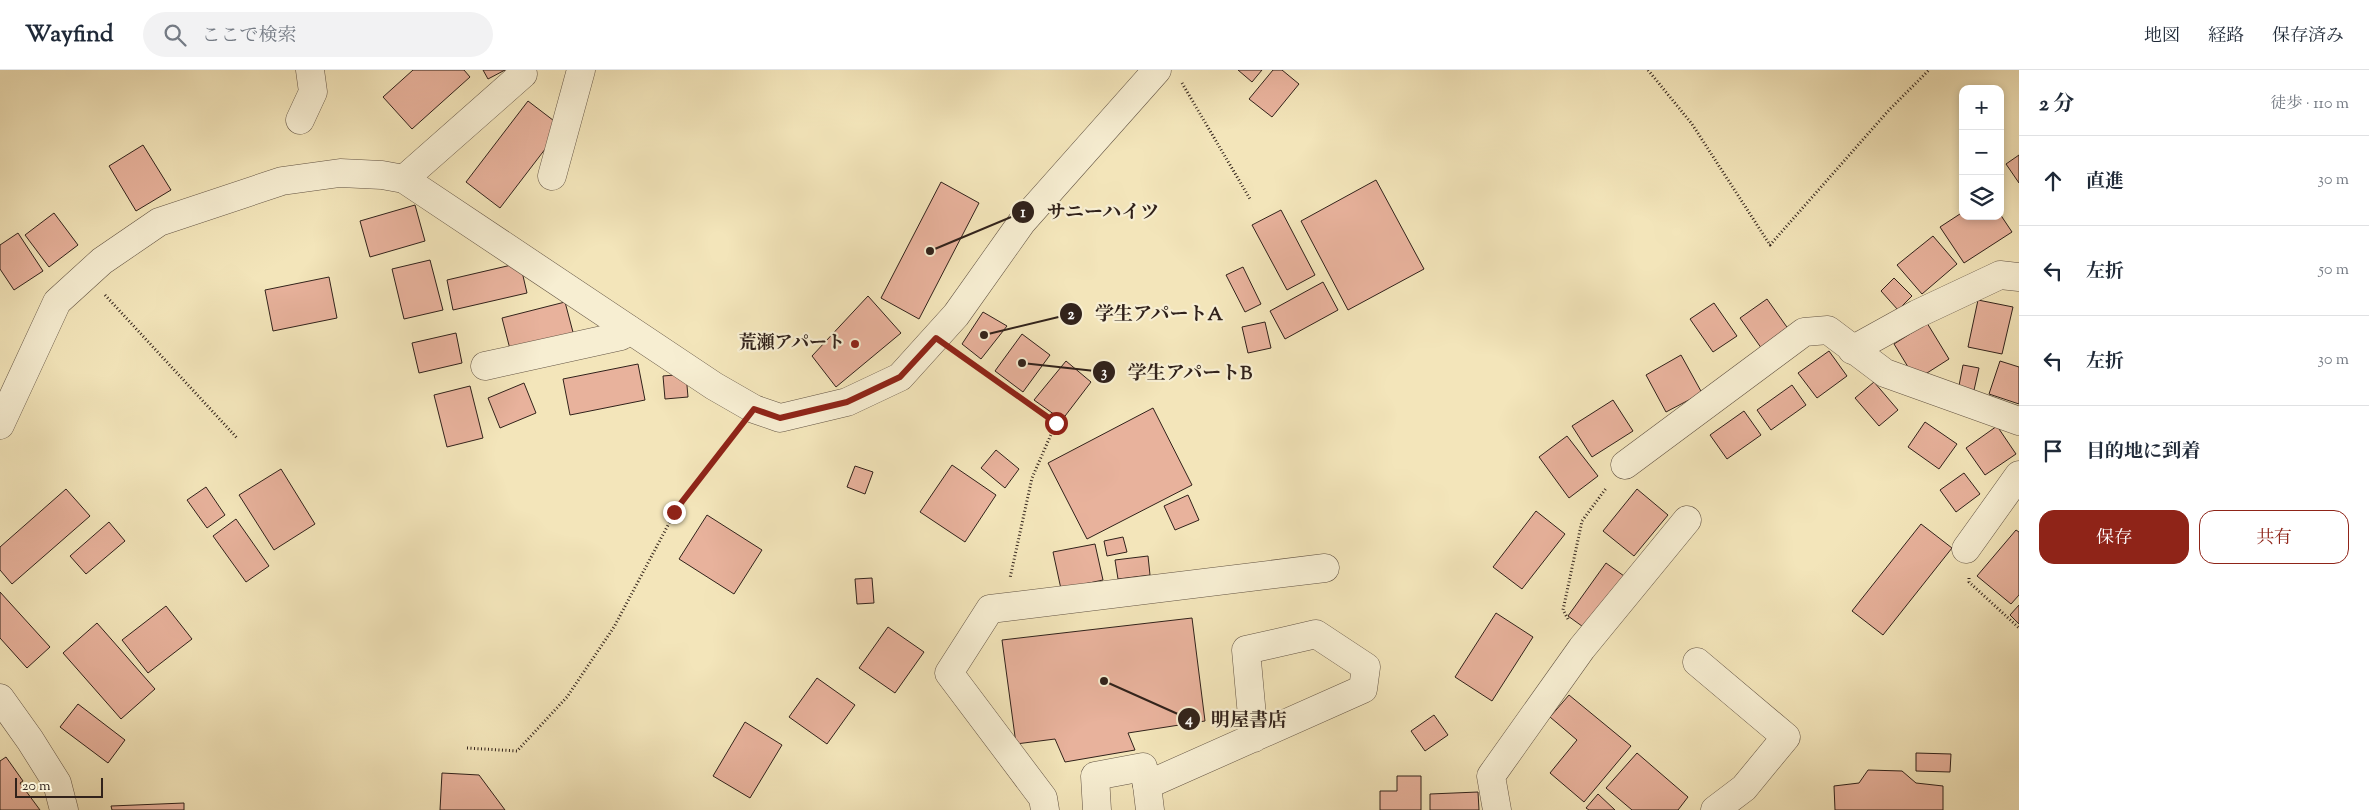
<!DOCTYPE html>
<html lang="ja">
<head>
<meta charset="utf-8">
<style>
  :root { --surface:#fff; --page:#f2f2f3; --text:#1f2937; --muted:#747a83; --line:#e0e1e3; --accent:#8f2418 }
  body { margin:0; font-family:"Sorts Mill Goudy","Noto Serif JP",serif; background:var(--page); color:var(--text) }
  .controls { position:absolute; right:15px; top:15px; display:grid; overflow:hidden; border-radius:10px; box-shadow:0 2px 8px #0003 }
  .controls button { width:45px; height:45px; display:grid; place-items:center; padding:0; border:0; border-bottom:1px solid var(--line); background:var(--surface); color:var(--text); font:25px sans-serif }
  .scale { position:absolute; left:15px; bottom:12px; width:88px; box-sizing:border-box; padding-left:5px; border:2px solid #31221b; border-top:0; font-size:14px; line-height:18px; white-space:nowrap; color:#31221b; -webkit-text-stroke:4px #f7eed2; paint-order:stroke }
  .stop { position:absolute; width:15px; height:15px; margin:-11px; border:4px solid #8f2418; border-radius:50%; background:#fff }
  .stop.end { background:#8f2418; border-color:#fff; box-shadow:0 1px 5px #0008 }
  .list { margin:0; padding:0; list-style:none }
  h2 { display:flex; justify-content:space-between; align-items:center; height:65px; margin:0; padding:0 20px; font-size:21px }
  h2 small { font-size:16px; font-weight:400; color:var(--muted) }
  .list li { display:grid; grid-template-columns:32px 1fr auto; gap:15px; align-items:center; box-sizing:border-box; height:90px; padding:0 20px; border-top:1px solid var(--line) }
  .list b { display:block; font-size:19px; white-space:nowrap }
  .list em { font-size:16px; font-style:normal; color:var(--muted) }
  .actions { display:flex; gap:10px; padding:15px 20px }
  .actions a { flex:1; padding:11px 0; border:1px solid var(--accent); border-radius:15px; text-align:center; font-size:18px; color:var(--accent) }
  .actions .main { background:var(--accent); color:#fff }
  .icon { flex:none; width:28px; height:28px; fill:none; stroke:currentColor; stroke-width:2; stroke-linecap:round; stroke-linejoin:round }
  .map { position:relative; flex:none; width:2019px; height:740px; overflow:hidden }
  header { display:flex; align-items:center; gap:30px; box-sizing:border-box; height:70px; padding:0 25px; background:var(--surface); border-bottom:1px solid var(--line) }
  header strong { font-size:24px }
  nav { display:flex; gap:28px; margin-inline-start:auto; font-size:18px }
  .search { width:350px; height:45px; background:var(--page); display:flex; align-items:center; gap:12px; box-sizing:border-box; padding:0 18px; border-radius:28px; color:var(--muted); font-size:19px }
  main { display:flex }
  aside { flex:1; background:var(--surface) }
  .map>svg:first-child { display:block }
  .building { fill:#e8b29c; stroke:#31221b }
  .lines { fill:none; stroke-linecap:round; stroke-linejoin:round }
  .minor-casing { stroke:#625343; stroke-width:29 }
  .path { stroke:#31221b; stroke-width:3; stroke-dasharray:1 2.5; stroke-linecap:butt }
  .minor { stroke:#f7eed2; stroke-width:28 }
  .route { stroke:#8f2418; stroke-width:6 }
  .poi-dot { fill:#8f2418; stroke:#f7eed2; stroke-width:2 }
  .labels { text-anchor:middle; dominant-baseline:central; stroke-width:4.5; stroke-linejoin:round; paint-order:stroke }
  .poi-label { font-size:18px; font-weight:bold; fill:#31221b; stroke:#f7eed2; text-anchor:end }
  .leader { fill:none; stroke:#31221b; stroke-width:2 }
  .callout-dot { fill:#31221b; stroke:#f7eed2; stroke-width:2 }
  .mark-label { font-size:15px; text-anchor:middle; font-weight:bold; fill:#fff }
  .callout-label { font-size:19px; text-anchor:middle; font-weight:bold; fill:#31221b; stroke:#f7eed2; stroke-width:4.5; stroke-linejoin:round; paint-order:stroke }
</style>
</head>
<body>
<header>
<strong>Wayfind</strong>
<div class="search"><svg class="icon" aria-label="search" viewBox="0 0 24 24"><circle cx="10" cy="10" r="6"/><path d="M15 15l6 6"/></svg>ここで検索</div>
<nav><a>地図</a><a>経路</a><a>保存済み</a></nav>
</header>
<main>
<div class="map">
<svg width="2019" height="740" viewBox="0 0 2019 740">
  <rect width="100%" height="100%" fill="#f3e5ba"/>
  <filter id="stains"><feTurbulence type="fractalNoise" baseFrequency=".004" numOctaves="4"/><feColorMatrix values="0 0 0 0 .2 0 0 0 0 .09 0 0 0 0 .02 0 0 0 .5 -.17"/></filter>
  <radialGradient id="worn" r=".72"><stop offset=".6" stop-color="#630" stop-opacity="0"/><stop offset="1" stop-color="#630" stop-opacity=".3"/></radialGradient>
  <g class="building">
    <polygon points="413,0 464,0 470,7 412,59 383,27"/>
    <polygon points="483,0 505,0 488,9"/>
    <polygon points="1238,0 1262,0 1252,12"/>
    <polygon points="1273,0 1282,0 1299,14 1272,47 1249,29"/>
    <polygon points="528,31 562,57 500,138 466,112"/>
    <polygon points="143,75 171,120 136,141 109,96"/>
    <polygon points="2019,85 2019,113 2006,94"/>
    <polygon points="1376,110 1424,199 1348,240 1301,151"/>
    <polygon points="941,112 979,133 919,249 881,228"/>
    <polygon points="415,135 425,171 370,187 360,151"/>
    <polygon points="1281,140 1315,205 1287,220 1252,155"/>
    <polygon points="1963,142 1963,146 2000,146 2000,144 2012,162 1964,193 1940,157"/>
    <polygon points="54,143 78,175 49,197 25,165"/>
    <polygon points="18,163 43,201 14,220 0,199 0,175"/>
    <polygon points="1933,166 1957,194 1922,224 1897,195"/>
    <polygon points="430,190 443,240 404,249 392,199"/>
    <polygon points="520,193 527,223 453,240 447,210"/>
    <polygon points="1243,197 1261,234 1245,242 1226,205"/>
    <polygon points="329,207 337,248 273,261 265,220"/>
    <polygon points="1894,208 1912,226 1898,240 1881,221"/>
    <polygon points="1323,212 1338,240 1285,269 1270,241"/>
    <polygon points="868,226 901,263 836,317 812,286"/>
    <polygon points="1767,229 1789,260 1762,279 1740,248"/>
    <polygon points="1978,230 2013,237 2002,284 1968,277"/>
    <polygon points="565,232 574,266 511,283 502,248"/>
    <polygon points="1714,233 1737,266 1713,282 1690,249"/>
    <polygon points="983,242 1007,256 981,289 962,274"/>
    <polygon points="1265,252 1271,278 1248,283 1242,257"/>
    <polygon points="1927,253 1949,289 1916,310 1894,274"/>
    <polygon points="456,263 462,293 419,303 412,273"/>
    <polygon points="1022,264 1050,285 1023,322 995,301"/>
    <polygon points="1829,281 1847,306 1817,328 1798,303"/>
    <polygon points="1681,285 1702,323 1666,342 1646,305"/>
    <polygon points="1066,291 1091,312 1062,350 1034,330"/>
    <polygon points="2000,291 2019,297 2019,334 1989,324"/>
    <polygon points="638,294 645,330 570,345 563,309"/>
    <polygon points="1963,295 1979,298 1972,329 1957,326"/>
    <polygon points="686,304 688,327 665,329 663,306"/>
    <polygon points="1874,312 1898,340 1879,356 1855,328"/>
    <polygon points="524,313 536,343 500,358 488,328"/>
    <polygon points="1792,315 1806,335 1771,360 1757,340"/>
    <polygon points="470,316 483,368 447,377 434,325"/>
    <polygon points="1613,330 1633,361 1592,387 1572,356"/>
    <polygon points="1153,338 1192,415 1087,469 1048,393"/>
    <polygon points="1744,341 1761,365 1727,389 1710,365"/>
    <polygon points="1925,352 1957,374 1939,399 1908,377"/>
    <polygon points="1997,356 2016,384 1985,405 1966,378"/>
    <polygon points="1567,366 1598,406 1569,428 1539,387"/>
    <polygon points="996,380 1019,399 1005,418 981,398"/>
    <polygon points="952,395 996,425 965,472 920,442"/>
    <polygon points="855,396 873,402 865,424 847,417"/>
    <polygon points="281,399 315,454 274,480 239,425"/>
    <polygon points="1964,403 1980,424 1956,442 1940,420"/>
    <polygon points="206,417 225,445 207,458 187,430"/>
    <polygon points="66,419 90,446 12,514 0,500 0,477"/>
    <polygon points="1637,419 1668,445 1634,486 1603,461"/>
    <polygon points="1188,425 1199,450 1175,460 1164,436"/>
    <polygon points="1536,441 1565,464 1522,519 1493,497"/>
    <polygon points="707,445 762,480 734,524 679,489"/>
    <polygon points="236,449 269,496 246,512 213,466"/>
    <polygon points="109,452 125,471 86,504 70,486"/>
    <polygon points="1921,454 1952,478 1883,565 1852,541"/>
    <polygon points="2016,460 2019,462 2019,525 2011,534 1977,506"/>
    <polygon points="1123,467 1127,482 1107,486 1104,471"/>
    <polygon points="1095,474 1103,510 1061,519 1053,482"/>
    <polygon points="1148,486 1150,505 1118,509 1115,490"/>
    <polygon points="1606,493 1624,506 1586,559 1568,546"/>
    <polygon points="872,508 874,533 857,534 855,509"/>
    <polygon points="0,522 50,577 27,598 0,568"/>
    <polygon points="2019,535 2019,554 2010,545"/>
    <polygon points="166,536 192,569 148,603 122,570"/>
    <polygon points="1496,543 1533,567 1492,631 1455,607"/>
    <polygon points="1192,548 1205,651 1128,663 1135,680 1065,692 1055,669 1016,674 1002,570"/>
    <polygon points="97,553 155,619 121,649 63,583"/>
    <polygon points="888,557 924,582 895,623 859,598"/>
    <polygon points="817,608 855,635 827,674 789,647"/>
    <polygon points="1569,625 1631,676 1584,732 1550,703 1577,670 1550,647"/>
    <polygon points="78,634 125,670 108,693 60,657"/>
    <polygon points="1434,645 1448,665 1425,681 1411,661"/>
    <polygon points="745,652 782,675 750,728 713,706"/>
    <polygon points="1637,683 1688,727 1678,740 1632,740 1606,718"/>
    <polygon points="1916,683 1951,684 1950,702 1916,701"/>
    <polygon points="6,687 23,711 20,713 40,740 0,740 0,691"/>
    <polygon points="1868,700 1902,701 1916,713 1943,716 1943,740 1835,740 1834,716 1859,713"/>
    <polygon points="442,703 479,705 505,740 440,740"/>
    <polygon points="1397,706 1421,706 1421,740 1380,740 1380,721 1397,721"/>
    <polygon points="1478,722 1479,740 1430,740 1430,724"/>
    <polygon points="1598,724 1615,740 1589,740 1586,738"/>
    <polygon points="184,733 184,740 112,740 111,736"/>
  </g>
  <g class="lines">
    <g class="minor-casing">
      <g id="minor">
        <polyline points="300,50 313,22 310,0"/>
        <polyline points="552,106 581,0"/>
        <polyline points="404,109 523,4"/>
        <polyline points="1852,280 1917,244 2000,205 2019,207"/>
        <polyline points="485,296 621,266 628,259"/>
        <polyline points="0,355 57,232 102,191 159,152 282,111 340,103 382,105 404,109 714,316 754,339 780,348 847,332 900,307 956,245 1022,152 1157,0"/>
        <polyline points="1625,395 1804,262 1828,260 1885,303 2019,351"/>
        <polyline points="1966,479 2019,405"/>
        <polyline points="1697,592 1786,667 1744,718 1715,740"/>
        <polyline points="0,628 30,670 57,713 64,740"/>
        <polyline points="1045,740 1043,728 949,603 990,539 1325,498"/>
        <polyline points="1097,740 1095,706 1143,697 1147,715"/>
        <polyline points="1150,740 1147,715 1363,619 1366,597 1316,564 1246,580 1254,668"/>
        <polyline points="1497,740 1491,706 1582,578 1687,450"/>
      </g>
    </g>
    <g class="path">
      <polyline points="1648,0 1692,54 1770,175 1889,40 1929,0"/>
      <polyline points="1182,13 1250,129"/>
      <polyline points="105,225 238,369"/>
      <polyline points="958,284 1056,353 1032,408 1010,508"/>
      <polyline points="1969,508 1969,512 2019,558"/>
      <polyline points="1568,549 1563,540 1582,451 1607,417"/>
      <polyline points="467,678 517,681 567,627 614,557 675,442 737,361"/>
    </g>
    <use href="#minor" class="minor"/>
  </g>
  <g class="lines">
    <polyline class="route" points="674,442 754,339 780,348 847,332 900,307 936,268 1056,353"/>
  </g>
  <circle class="poi-dot" cx="855" cy="274" r="5"/>
  <g class="labels">
    <g class="poi-label">
      <text x="845" y="274">荒瀬アパート</text>
    </g>
  </g>
  <path class="leader" d="M930 181L1023 142M984 265L1071 244M1022 293L1104 302M1104 611L1189 649"/>
  <g class="callout-dot">
    <circle cx="930" cy="181" r="5"/>
    <circle cx="984" cy="265" r="5"/>
    <circle cx="1022" cy="293" r="5"/>
    <circle cx="1104" cy="611" r="5"/>
    <circle cx="1023" cy="142" r="12"/>
    <circle cx="1071" cy="244" r="12"/>
    <circle cx="1104" cy="302" r="12"/>
    <circle cx="1189" cy="649" r="12"/>
  </g>
  <g class="mark-label">
    <text x="1023" y="147">1</text>
    <text x="1071" y="249">2</text>
    <text x="1104" y="307">3</text>
    <text x="1189" y="654">4</text>
  </g>
  <g class="callout-label">
    <text x="1103" y="148">サニーハイツ</text>
    <text x="1159" y="250">学生アパートA</text>
    <text x="1190" y="309">学生アパートB</text>
    <text x="1249" y="656">明屋書店</text>
  </g>
  <rect width="100%" height="100%" filter="url(#stains)"/>
  <rect width="100%" height="100%" fill="url(#worn)"/>
</svg>
<div class="controls">
<button>+</button>
<button>−</button>
<button><svg class="icon" aria-label="layers" viewBox="0 0 24 24"><path d="M12 4l9 5-9 5-9-5zM3 14l9 5 9-5"/></svg></button>
</div>
<div class="scale">20 m</div>
<div class="stop" style="left:1056px;top:353px"></div>
<div class="stop end" style="left:674px;top:442px"></div>
</div>
<aside>
<h2>2 分<small>徒歩 · 110 m</small></h2>
<ul class="list">
<li><svg class="icon" aria-label="ahead" viewBox="0 0 24 24"><path d="M12 20V5M6 11l6-6 6 6"/></svg><div><b>直進</b></div><em>30 m</em></li>
<li><svg class="icon" aria-label="left" viewBox="0 0 24 24"><path d="M17 20v-9H6M10 6l-5 5 5 5"/></svg><div><b>左折</b></div><em>50 m</em></li>
<li><svg class="icon" aria-label="left" viewBox="0 0 24 24"><path d="M17 20v-9H6M10 6l-5 5 5 5"/></svg><div><b>左折</b></div><em>30 m</em></li>
<li><svg class="icon" aria-label="arrive" viewBox="0 0 24 24"><path d="M6 21V4h12l-3 4 3 4H6"/></svg><div><b>目的地に到着</b></div></li>
</ul>
<div class="actions"><a class="main">保存</a><a>共有</a></div>
</aside>
</main>
</body>
</html>
